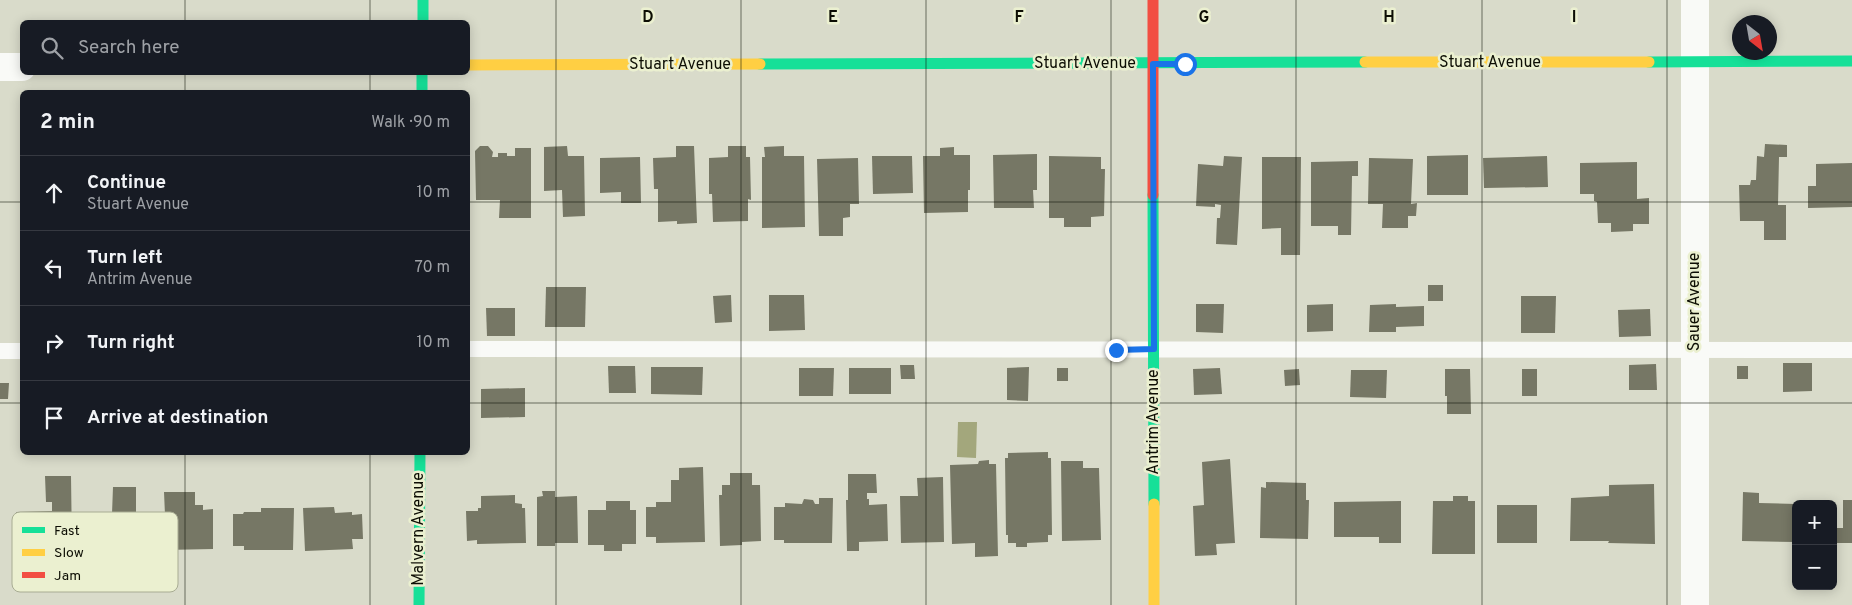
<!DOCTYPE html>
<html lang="en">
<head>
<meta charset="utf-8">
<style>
  :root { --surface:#171b24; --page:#242831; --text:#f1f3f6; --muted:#9ea1a6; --line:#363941 }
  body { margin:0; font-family:Overpass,sans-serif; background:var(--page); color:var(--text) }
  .controls { position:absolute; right:15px; bottom:15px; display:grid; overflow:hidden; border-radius:8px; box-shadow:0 2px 12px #0003 }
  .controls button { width:45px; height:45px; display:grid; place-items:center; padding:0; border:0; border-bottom:1px solid var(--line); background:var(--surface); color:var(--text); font:25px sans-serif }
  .compass { position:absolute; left:1732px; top:15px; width:45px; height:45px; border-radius:50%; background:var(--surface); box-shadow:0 2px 12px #0003; rotate:149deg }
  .stop { position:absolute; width:15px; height:15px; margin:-11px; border:4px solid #1a73e8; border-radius:50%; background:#fff }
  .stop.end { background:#1a73e8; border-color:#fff; box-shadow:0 1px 5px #0008 }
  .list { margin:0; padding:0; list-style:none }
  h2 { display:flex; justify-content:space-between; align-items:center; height:65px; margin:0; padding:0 20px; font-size:21px }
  h2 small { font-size:16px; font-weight:400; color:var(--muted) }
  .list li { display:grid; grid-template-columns:32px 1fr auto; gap:15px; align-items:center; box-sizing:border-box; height:75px; padding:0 20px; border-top:1px solid var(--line) }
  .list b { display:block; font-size:19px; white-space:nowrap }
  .list p { margin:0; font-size:16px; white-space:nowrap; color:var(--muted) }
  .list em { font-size:16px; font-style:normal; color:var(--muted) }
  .icon { flex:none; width:28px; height:28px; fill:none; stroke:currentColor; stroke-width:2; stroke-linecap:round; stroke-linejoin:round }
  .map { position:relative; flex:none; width:1852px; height:605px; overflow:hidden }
  .search { position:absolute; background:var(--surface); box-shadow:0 2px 12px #0003; left:20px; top:20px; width:450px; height:55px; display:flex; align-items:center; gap:12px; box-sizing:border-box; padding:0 18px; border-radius:8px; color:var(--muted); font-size:19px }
  .panel { position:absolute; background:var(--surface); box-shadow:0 2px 12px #0003; left:20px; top:90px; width:450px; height:365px; border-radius:8px }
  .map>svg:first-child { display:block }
  .water { fill:#a3a77c }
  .building { fill:#767765 }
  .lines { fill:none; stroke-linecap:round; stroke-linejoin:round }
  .lane { stroke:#f9faf7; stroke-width:16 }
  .street { stroke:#f9faf7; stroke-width:28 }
  .fast { stroke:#16e098; stroke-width:11 }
  .slow { stroke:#ffcf43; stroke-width:11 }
  .jam { stroke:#f24e42; stroke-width:11 }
  .route { stroke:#1a73e8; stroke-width:6 }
  .grid { fill:none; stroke:#0d0e04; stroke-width:1; stroke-opacity:0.55 }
  .labels { text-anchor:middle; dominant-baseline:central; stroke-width:5; stroke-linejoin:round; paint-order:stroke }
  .street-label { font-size:16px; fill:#0d0e04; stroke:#ebf0d0 }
  .key { fill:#ebf0d0; stroke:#a8ac93; stroke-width:1 }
  .key-label { font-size:14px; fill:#0d0e04 }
  .grid-label { font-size:16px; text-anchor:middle; font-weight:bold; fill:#0d0e04; stroke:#ebf0d0; stroke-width:5; stroke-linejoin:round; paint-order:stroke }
</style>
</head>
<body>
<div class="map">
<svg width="1852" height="605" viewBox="0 0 1852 605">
  <rect width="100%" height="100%" fill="#d9dbca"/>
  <polygon class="water" points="958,422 977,422 976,458 957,457"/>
  <g class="building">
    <polygon points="1765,144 1787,145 1787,157 1779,157 1778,205 1786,205 1786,240 1764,240 1764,221 1740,221 1739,185 1750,185 1751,180 1756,180 1757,156 1764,157"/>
    <polygon points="480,146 488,146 493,152 492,157 498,157 498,153 507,153 507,156 515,156 515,148 531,148 531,218 499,218 500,200 476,200 475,151"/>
    <polygon points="567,146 568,156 584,156 585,216 563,217 562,190 544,191 544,147"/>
    <polygon points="676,146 694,146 697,223 677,224 677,221 658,222 658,189 654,189 653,158 676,157"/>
    <polygon points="728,146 746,146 746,157 750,157 751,200 748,199 748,221 713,222 712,194 709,194 709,158 728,157"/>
    <polygon points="784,146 784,156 804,156 805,227 762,228 762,157 765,157 764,147"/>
    <polygon points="954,147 954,155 970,155 970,190 968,190 968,212 924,213 923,156 940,156 940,148"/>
    <polygon points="1037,154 1037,190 1033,190 1034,208 994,208 993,155"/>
    <polygon points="1468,155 1468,195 1427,195 1427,156"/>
    <polygon points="872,156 912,156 913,193 873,194"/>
    <polygon points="1049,156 1101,157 1101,169 1105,169 1104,216 1091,217 1091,227 1064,227 1064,218 1049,218"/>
    <polygon points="1224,156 1242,157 1237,245 1216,244 1217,218 1220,218 1221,205 1215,204 1215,207 1196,206 1198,164 1223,166"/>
    <polygon points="1547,156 1548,187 1484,188 1483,158"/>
    <polygon points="640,157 641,203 621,203 621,192 600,193 600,158"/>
    <polygon points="1262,157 1301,157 1300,255 1281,255 1281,228 1262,229"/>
    <polygon points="858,158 859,204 850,204 850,217 843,218 843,236 819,236 817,159"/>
    <polygon points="1369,158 1413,159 1411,204 1417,203 1416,216 1408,216 1408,228 1382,228 1383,204 1368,204"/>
    <polygon points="1358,161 1358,176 1352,176 1351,235 1338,235 1338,226 1311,226 1311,162"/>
    <polygon points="1637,162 1637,199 1649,198 1649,224 1633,224 1633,231 1611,232 1611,223 1598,223 1597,202 1594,201 1594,194 1580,194 1580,163"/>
    <polygon points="1852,163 1852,207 1808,208 1808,186 1816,186 1816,164"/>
    <rect x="1428" y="285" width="15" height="16"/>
    <polygon points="546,287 586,287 585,327 545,327"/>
    <polygon points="731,295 732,322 715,323 713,296"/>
    <polygon points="769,295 804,295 805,330 769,331"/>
    <polygon points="1521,296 1556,296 1555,333 1521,333"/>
    <polygon points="1196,304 1224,304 1223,333 1196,332"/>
    <polygon points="1333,304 1333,331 1307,332 1307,305"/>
    <polygon points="1396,304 1396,307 1424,306 1424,326 1396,327 1396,332 1369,332 1370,305"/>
    <polygon points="486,308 515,308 515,336 487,336"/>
    <polygon points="1650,309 1651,336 1619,337 1618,310"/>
    <polygon points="1783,363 1812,363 1812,391 1783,392"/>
    <polygon points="1656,364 1657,390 1629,390 1629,365"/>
    <polygon points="900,365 914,365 915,379 901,379"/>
    <polygon points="608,366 635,366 636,393 609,393"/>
    <rect x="1737" y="366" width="11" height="13"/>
    <polygon points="651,367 703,367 702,395 651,394"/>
    <polygon points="1029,367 1028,401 1007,400 1007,368"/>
    <polygon points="799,368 834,368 833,396 799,396"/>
    <rect x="849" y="368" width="42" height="26"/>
    <rect x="1057" y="368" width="11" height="13"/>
    <polygon points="1220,368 1222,394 1194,395 1193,369"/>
    <polygon points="1299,369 1300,385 1285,386 1284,370"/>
    <polygon points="1445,369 1470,369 1471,414 1447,414 1447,396 1445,396"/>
    <rect x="1522" y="369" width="15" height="27"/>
    <polygon points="1351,370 1387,370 1386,398 1350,397"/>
    <polygon points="0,383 9,383 8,399 0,399"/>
    <polygon points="525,388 525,417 481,418 481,389"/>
    <polygon points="1048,452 1048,458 1051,458 1052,535 1048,535 1048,542 1027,543 1027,547 1016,547 1016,543 1008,543 1008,535 1006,535 1005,458 1008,458 1008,453"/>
    <polygon points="1230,459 1235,543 1216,544 1217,555 1195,556 1193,506 1204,505 1202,462"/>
    <polygon points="989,460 989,464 996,464 998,556 975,557 975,543 952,544 950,465 978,464 979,461"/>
    <polygon points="1061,461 1083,461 1083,468 1099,468 1101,540 1062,541"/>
    <polygon points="703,467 705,542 656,543 656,537 646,537 646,507 656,507 656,502 671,502 671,480 679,480 679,468"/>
    <polygon points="730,473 752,473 752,485 760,485 761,541 742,542 742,545 720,546 719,495 722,495 722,485 730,485"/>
    <polygon points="848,474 876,474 877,493 867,493 867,499 869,499 869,505 887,504 888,541 859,542 859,551 847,551 846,500 848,500"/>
    <polygon points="45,476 71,476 72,547 27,547 27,541 17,542 16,512 52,511 52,502 46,502"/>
    <polygon points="943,477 944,542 901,543 900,496 918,496 917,478"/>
    <polygon points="1266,482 1306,483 1306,500 1309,500 1308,539 1260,538 1261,487 1266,488"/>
    <polygon points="1654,484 1655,544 1608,543 1609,541 1570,541 1571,498 1609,496 1609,485"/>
    <polygon points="113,487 136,487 136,514 139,514 139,550 93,550 92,545 85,545 85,516 94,516 94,513 112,514"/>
    <polygon points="542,491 555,491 555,497 577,496 578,543 555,543 555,546 537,546 537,497 543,496"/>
    <polygon points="164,492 195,492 195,505 203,505 203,510 213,509 213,549 164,550 164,542 154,542 153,515 165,515"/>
    <polygon points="1743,492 1759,493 1759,503 1796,504 1796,542 1742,541"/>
    <polygon points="515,495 515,503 522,504 522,508 525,508 526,543 477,544 477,540 467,541 466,511 478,511 478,508 481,508 481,496"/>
    <polygon points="1453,496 1468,496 1468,501 1475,501 1475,554 1432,554 1433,501 1453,501"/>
    <polygon points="819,498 833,498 832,543 784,543 784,540 774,540 774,507 785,507 785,503 802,504 804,499 813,500 815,504 819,504"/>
    <polygon points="1843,500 1852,500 1852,543 1835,543 1835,528 1843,528"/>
    <polygon points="606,501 630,501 630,510 636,510 636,544 622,544 622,551 604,551 604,545 588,545 588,510 606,510"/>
    <polygon points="1401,501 1401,543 1379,543 1379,537 1334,537 1334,502"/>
    <rect x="1497" y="505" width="40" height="38"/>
    <polygon points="334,507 335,513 352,512 352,515 362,514 363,539 352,539 353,549 305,551 303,508"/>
    <polygon points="261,508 294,508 293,550 244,550 244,546 233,546 233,514 243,514 244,512 261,512"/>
  </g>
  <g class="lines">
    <g class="lane">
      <polyline points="468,349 1852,350"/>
      <polyline points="0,351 22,351"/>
    </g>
    <g class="street">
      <polyline points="0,67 22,67"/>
      <polyline points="1695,605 1695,0"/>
    </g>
    <g class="fast">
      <polyline points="423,0 423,22"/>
      <polyline points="1649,62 1852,61"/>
      <polyline points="760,64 1365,62"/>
      <polyline points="422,72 422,92"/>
      <polyline points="1153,195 1154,504"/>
      <polyline points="419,605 420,452"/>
    </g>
    <g class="slow">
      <polyline points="1365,62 1649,62"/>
      <polyline points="468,65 760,64"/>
      <polyline points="1154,504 1154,605"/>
    </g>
    <polyline class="jam" points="1153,0 1153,195"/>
  </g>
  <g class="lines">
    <polyline class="route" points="1116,350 1154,349 1153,64 1185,64"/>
  </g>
  <path class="grid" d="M185 0V22M370 0V22M556 0V605M741 0V605M926 0V605M1111 0V605M1296 0V605M1482 0V605M1667 0V605M185 72V92M370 72V92M0 202H22M468 202H1852M0 403H22M468 403H1852M185 452V605M370 452V605"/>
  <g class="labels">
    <g class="street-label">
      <text x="1490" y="63">Stuart Avenue</text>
      <text x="1085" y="64">Stuart Avenue</text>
      <text x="680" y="65">Stuart Avenue</text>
      <text transform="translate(1695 302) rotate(-90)">Sauer Avenue</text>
      <text transform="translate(1154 422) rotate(-90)">Antrim Avenue</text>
      <text transform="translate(419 529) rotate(-90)">Malvern Avenue</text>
    </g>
  </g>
  <rect x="12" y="512" width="166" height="80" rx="8" class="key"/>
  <rect x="22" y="527" width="23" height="6" fill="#16e098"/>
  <rect x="22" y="549" width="23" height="7" fill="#ffcf43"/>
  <rect x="22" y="572" width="23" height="6" fill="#f24e42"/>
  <g class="key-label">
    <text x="54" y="535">Fast</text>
    <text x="54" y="557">Slow</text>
    <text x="54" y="580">Jam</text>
  </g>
  <g class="grid-label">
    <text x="648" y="22">D</text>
    <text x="833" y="22">E</text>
    <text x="1019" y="22">F</text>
    <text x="1204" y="22">G</text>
    <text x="1389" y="22">H</text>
    <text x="1574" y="22">I</text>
  </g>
</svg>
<div class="controls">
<button>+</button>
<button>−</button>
</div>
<svg class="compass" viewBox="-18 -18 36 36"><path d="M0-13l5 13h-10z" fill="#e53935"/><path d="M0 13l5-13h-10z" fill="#9ea1a6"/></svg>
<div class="stop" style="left:1185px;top:64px"></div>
<div class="stop end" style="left:1116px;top:350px"></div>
<div class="search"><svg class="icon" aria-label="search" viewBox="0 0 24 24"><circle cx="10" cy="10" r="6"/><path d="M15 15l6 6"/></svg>Search here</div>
<section class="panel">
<h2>2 min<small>Walk · 90 m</small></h2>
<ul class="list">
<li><svg class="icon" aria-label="ahead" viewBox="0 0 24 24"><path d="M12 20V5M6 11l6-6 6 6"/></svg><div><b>Continue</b><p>Stuart Avenue</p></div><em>10 m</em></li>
<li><svg class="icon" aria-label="left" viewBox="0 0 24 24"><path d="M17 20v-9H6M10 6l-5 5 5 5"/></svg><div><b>Turn left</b><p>Antrim Avenue</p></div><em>70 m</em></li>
<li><svg class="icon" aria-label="right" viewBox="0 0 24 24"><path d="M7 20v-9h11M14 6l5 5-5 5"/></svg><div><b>Turn right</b></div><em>10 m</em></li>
<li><svg class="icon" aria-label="arrive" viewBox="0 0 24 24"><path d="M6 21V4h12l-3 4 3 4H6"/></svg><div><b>Arrive at destination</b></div></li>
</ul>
</section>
</div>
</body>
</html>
